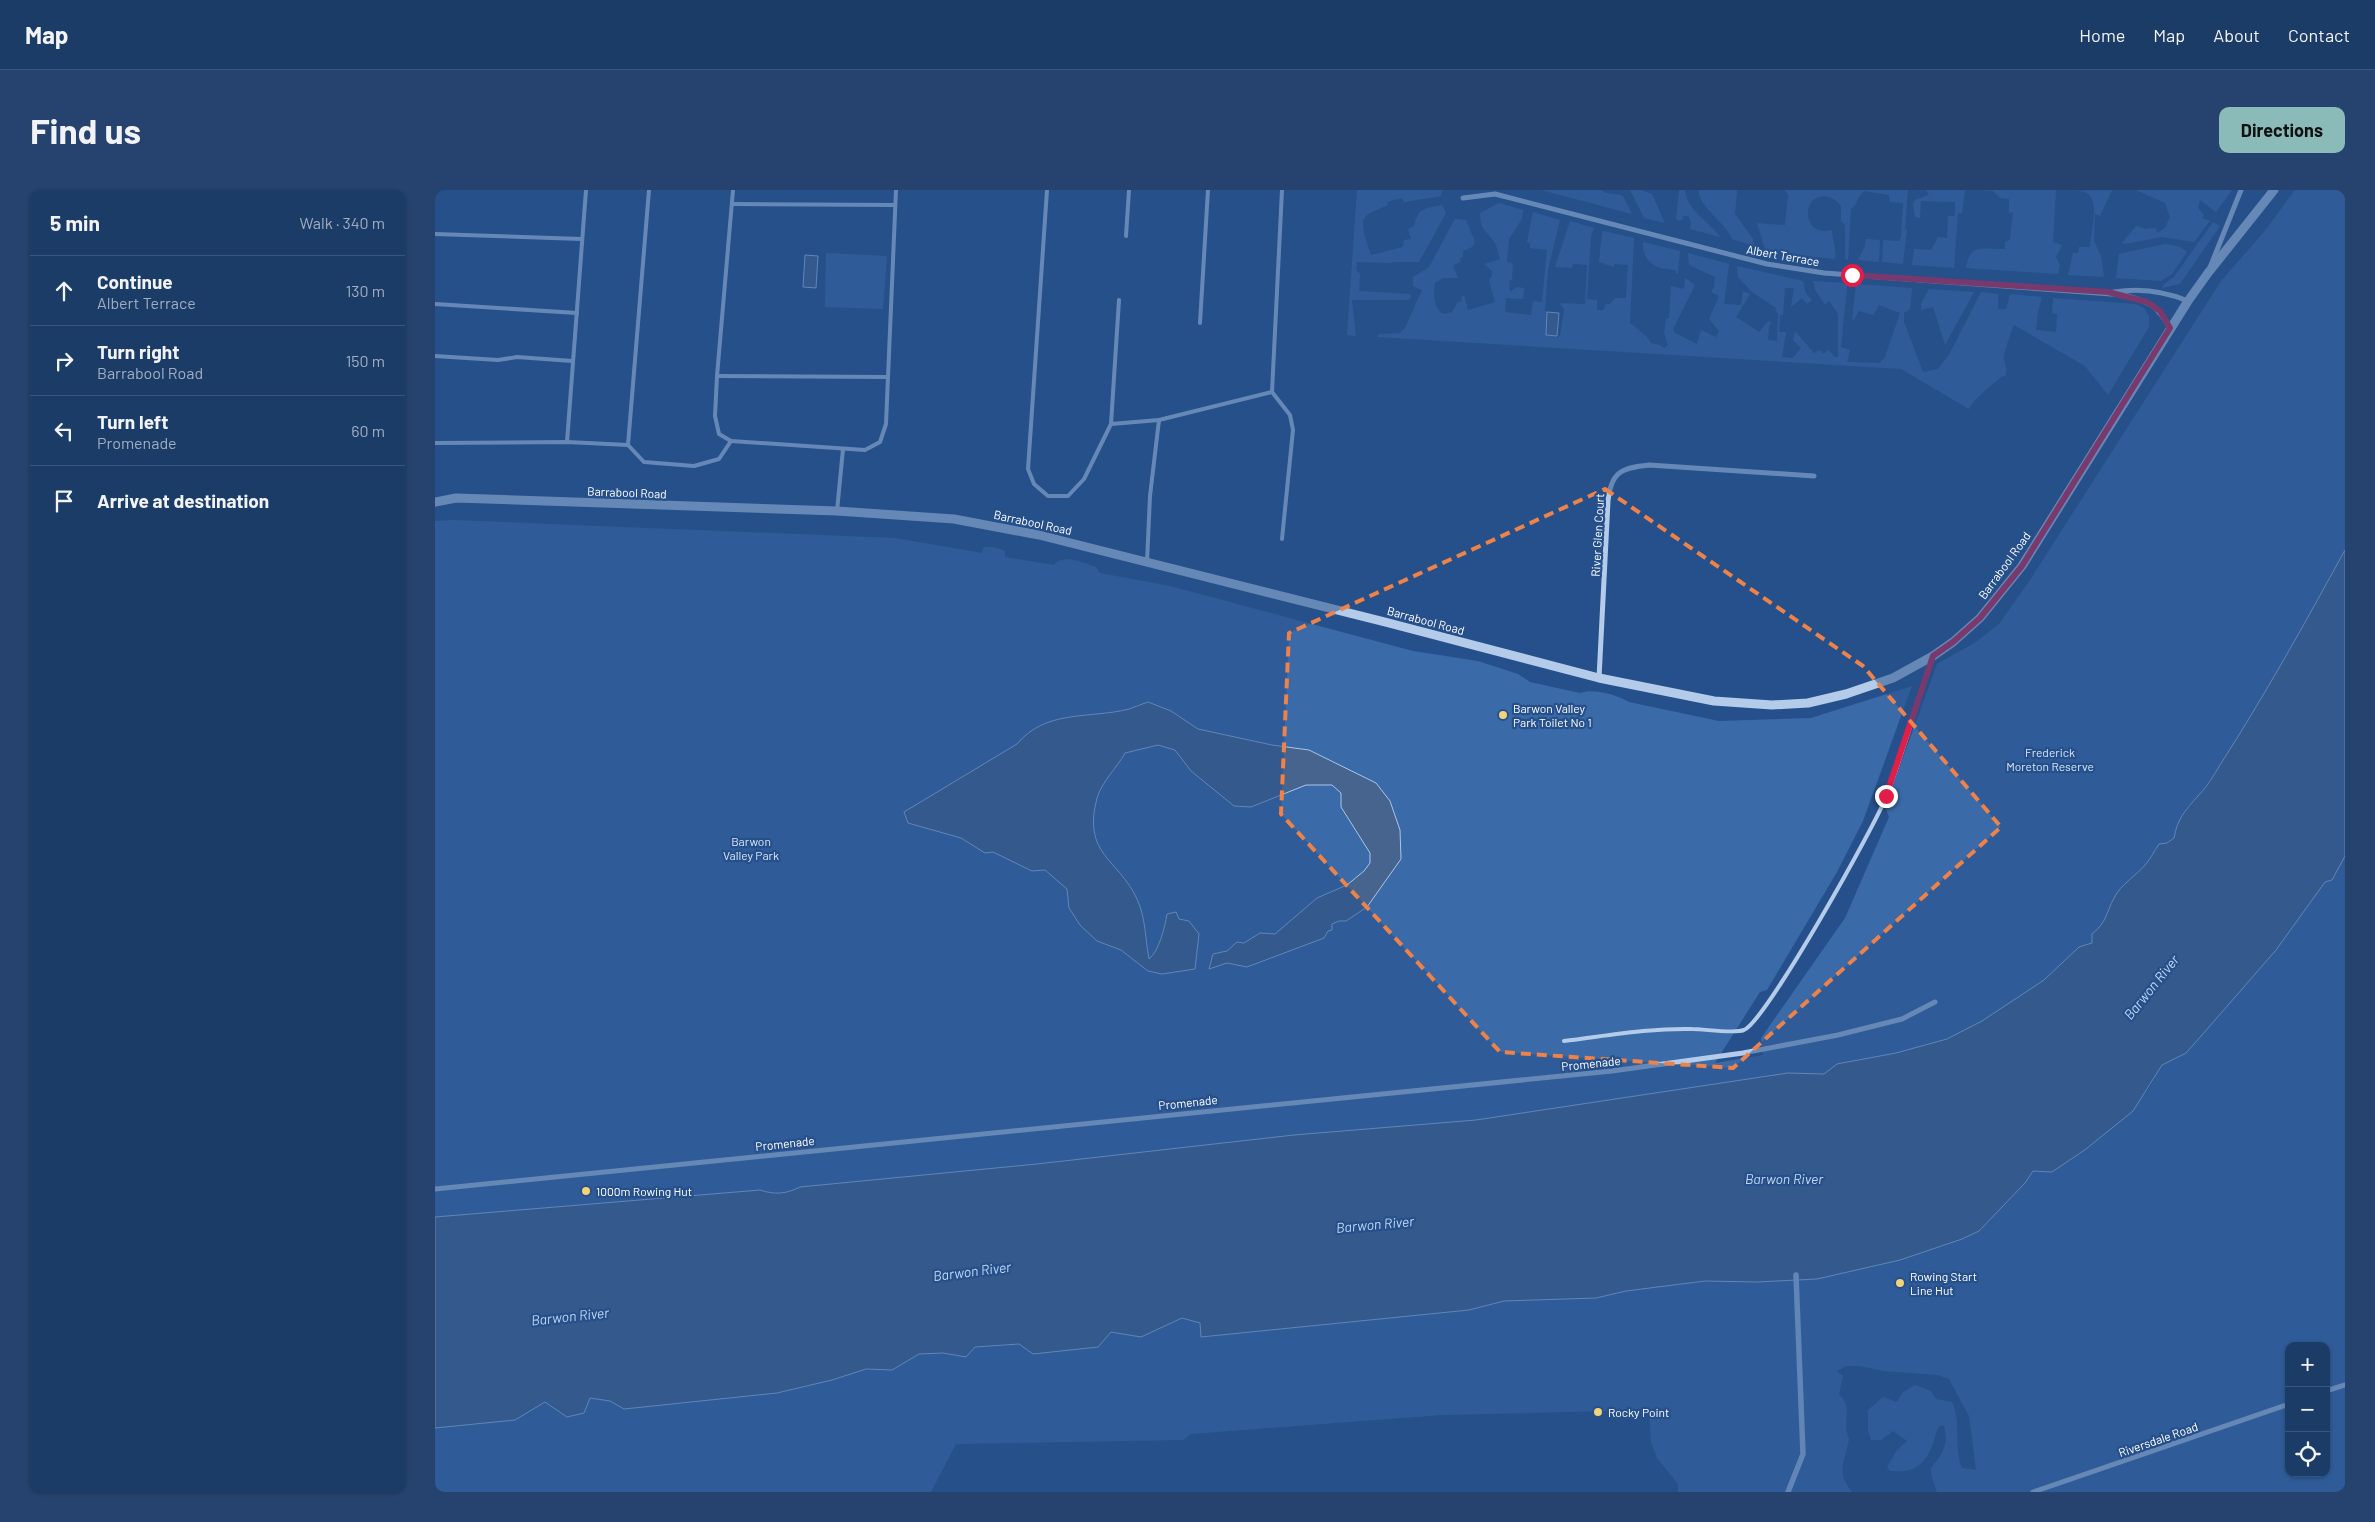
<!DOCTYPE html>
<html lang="en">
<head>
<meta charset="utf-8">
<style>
  :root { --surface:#1c3c68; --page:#25436e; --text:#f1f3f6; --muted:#a0adc0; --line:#3a567c; --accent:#8bbbb9 }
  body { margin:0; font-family:Barlow,sans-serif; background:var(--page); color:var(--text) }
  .controls { position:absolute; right:15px; bottom:15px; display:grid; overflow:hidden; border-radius:10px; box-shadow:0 1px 4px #0004 }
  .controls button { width:45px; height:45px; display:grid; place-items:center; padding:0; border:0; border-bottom:1px solid var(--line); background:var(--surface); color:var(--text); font:25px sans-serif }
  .stop { position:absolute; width:15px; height:15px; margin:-11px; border:4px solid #e11d48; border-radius:50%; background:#fff }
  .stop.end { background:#e11d48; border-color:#fff; box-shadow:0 1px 5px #0008 }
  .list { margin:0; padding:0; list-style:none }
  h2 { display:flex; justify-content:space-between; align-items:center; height:65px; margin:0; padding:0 20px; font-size:21px }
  h2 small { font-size:16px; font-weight:400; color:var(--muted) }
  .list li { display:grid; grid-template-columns:32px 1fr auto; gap:15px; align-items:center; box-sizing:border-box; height:70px; padding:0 20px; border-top:1px solid var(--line) }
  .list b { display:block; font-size:19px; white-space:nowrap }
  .list p { margin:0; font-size:16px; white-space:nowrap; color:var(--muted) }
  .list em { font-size:16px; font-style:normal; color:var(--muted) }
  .icon { flex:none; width:28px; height:28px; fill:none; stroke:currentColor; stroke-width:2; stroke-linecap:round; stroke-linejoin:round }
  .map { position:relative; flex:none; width:1910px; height:1302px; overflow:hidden; border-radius:10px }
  header { display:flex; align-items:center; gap:30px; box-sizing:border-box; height:70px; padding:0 25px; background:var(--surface); border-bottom:1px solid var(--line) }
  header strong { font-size:24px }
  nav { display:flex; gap:28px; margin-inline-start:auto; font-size:18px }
  .intro { display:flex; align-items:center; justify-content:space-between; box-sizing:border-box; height:120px; padding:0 30px }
  h1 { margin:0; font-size:35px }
  .button { padding:12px 22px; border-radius:10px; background:var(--accent); color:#111; font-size:18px; font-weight:700 }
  main { display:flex; gap:30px; padding:0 30px }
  aside { flex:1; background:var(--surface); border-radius:10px; box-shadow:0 1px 4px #0004 }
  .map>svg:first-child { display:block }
  .green { fill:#3a6aa8; fill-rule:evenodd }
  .water { fill:#46648e; stroke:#a8c6eb }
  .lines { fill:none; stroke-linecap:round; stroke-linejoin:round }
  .stream { stroke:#a8c6eb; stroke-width:5.5 }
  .service { stroke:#b4ccea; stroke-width:4 }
  .minor { stroke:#b4ccea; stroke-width:5 }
  .tertiary { stroke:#b4ccea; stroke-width:9 }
  .route { stroke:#e11d48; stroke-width:6 }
  .marked { fill:none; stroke:#ee8249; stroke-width:4; stroke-dasharray:10 6; stroke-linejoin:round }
  .poi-dot { fill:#f4d278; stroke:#26508b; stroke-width:2 }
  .labels { text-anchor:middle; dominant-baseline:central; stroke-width:4.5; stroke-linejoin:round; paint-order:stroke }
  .street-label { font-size:12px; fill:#fff; stroke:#26508b }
  .poi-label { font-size:12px; fill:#fff; stroke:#26508b; text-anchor:start }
  .park-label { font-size:12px; fill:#d8e6f8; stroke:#26508b }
  .water-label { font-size:14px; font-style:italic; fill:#c0d6f1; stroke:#26508b }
</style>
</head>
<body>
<header>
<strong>Map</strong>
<nav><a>Home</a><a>Map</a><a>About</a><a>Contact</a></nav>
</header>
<div class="intro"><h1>Find us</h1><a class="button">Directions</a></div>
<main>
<aside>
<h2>5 min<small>Walk · 340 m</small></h2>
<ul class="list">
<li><svg class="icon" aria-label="ahead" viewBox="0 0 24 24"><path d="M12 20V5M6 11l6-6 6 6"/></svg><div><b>Continue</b><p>Albert Terrace</p></div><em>130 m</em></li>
<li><svg class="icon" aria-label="right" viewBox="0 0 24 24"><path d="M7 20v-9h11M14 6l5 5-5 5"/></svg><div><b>Turn right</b><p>Barrabool Road</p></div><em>150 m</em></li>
<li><svg class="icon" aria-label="left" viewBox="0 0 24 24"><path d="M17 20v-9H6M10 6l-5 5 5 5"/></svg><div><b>Turn left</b><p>Promenade</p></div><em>60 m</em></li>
<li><svg class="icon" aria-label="arrive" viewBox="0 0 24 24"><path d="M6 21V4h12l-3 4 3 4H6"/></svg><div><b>Arrive at destination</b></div></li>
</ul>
</aside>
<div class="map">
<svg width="1910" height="1302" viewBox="0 0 1910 1302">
  <rect width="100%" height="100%" fill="#26508b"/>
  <g class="green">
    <path d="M922 0H1007L1006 6 969 12 967 8 952 12 953 15 933 24 928 30 929 44 936 65 968 57 969 50 976 49 973 39 979 36C984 17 989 19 1007 15L1011 23 984 72H958V73L922 72 921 80 925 84 924 101 975 104 976 107 973 110H917L921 146 912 145Z"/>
    <path d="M1106 0H1166C1172 5 1180 3 1188 6L1197 24Z"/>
    <polygon points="1195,0 1206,0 1217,4 1230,33 1209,28"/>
    <path d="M1244 0H1250C1252 21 1274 31 1285 47L1255 39 1256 32 1253 26H1248V29L1244 31 1241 29Z"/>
    <path d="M1268 0H1302L1300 24 1318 49 1319 56 1297 49C1289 31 1267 20 1263 1Z"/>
    <path d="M1350 0H1473L1470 39 1472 40 1468 74 1447 72 1448 50 1464 51 1466 47 1468 13 1455 12 1454 5 1429 1 1423 8 1420 16 1416 19 1413 70 1410 69V35L1406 31V16C1398 5 1387 3 1377 11 1366 27 1378 46 1397 40 1397 50 1402 60 1400 69L1371 66 1330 59 1322 33 1350 35 1353 5Z"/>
    <polygon points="1491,0 1530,0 1527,23 1523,23 1519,78 1477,75 1479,59 1496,60 1503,47 1512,48 1513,26 1520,26 1520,12 1486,11 1485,28 1480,27 1478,14 1480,10 1494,5"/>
    <path d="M1545 0H1621L1618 52 1627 55 1621 67 1625 75 1623 84 1531 78C1535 52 1548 60 1570 59V52L1575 50 1578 22 1574 23V9L1565 8 1558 1Z"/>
    <path d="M1677 0 1665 26 1660 24 1659 51 1666 66 1669 87 1633 85 1638 63H1643L1644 57H1655C1655 45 1667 6 1649 2 1642 0 1634 1 1628 1Z"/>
    <polygon points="1701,0 1797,0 1781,22 1765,10 1763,18 1769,25 1767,28 1775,31 1759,52 1727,47 1689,54 1687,53 1701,36 1710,39 1721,38 1722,43 1730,38 1735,27 1730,13"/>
    <path d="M1860 0H1910V360L1835 494 1784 577 1764 605 1751 618 1741 637 1739 648 1732 653 1724 654C1719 661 1715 668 1711 674 1701 686 1686 694 1679 708 1671 723 1672 732 1657 744V753L1644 757 1609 790 1547 831 1512 849 1461 863 1402 874 1389 884 1353 883 1041 930 859 945 602 974 365 997C351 1004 340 1005 325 1000L0 1027V331L19 330 460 348 547 363 549 357H559L570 361V367L619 375C627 363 650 373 661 377L665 383 735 396 978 461 1043 471 1083 484 1095 492 1145 503C1159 498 1182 505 1194 512L1284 531 1376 528 1477 496 1428 631 1402 682 1332 800 1325 802 1280 873 1328 865 1326 848 1410 728 1454 627 1450 617 1502 474 1541 452 1564 434 1595 390 1786 91 1829 42Z"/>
    <path d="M1064 13 1088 20 1087 29 1074 49 1072 72 1078 73 1077 89 1074 91 1075 102 1082 97 1089 98 1088 109 1071 108 1070 122 1096 125 1098 111 1107 112 1112 60 1095 58V53L1092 52 1098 22 1125 30 1113 80 1110 120 1112 122 1111 145 1122 146V148L1125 145 1129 119 1124 113 1150 114 1152 75 1138 74 1137 78 1120 77 1135 31 1159 38 1156 46 1152 109 1162 110V120H1169L1170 114H1175L1180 108H1191L1193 75 1179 74V77L1164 72 1167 43 1169 41 1199 48 1195 133 1211 146 1216 153 1225 155 1229 158 1233 155 1229 143 1231 129 1234 128 1236 96 1249 99 1250 88 1260 95 1238 139 1240 143 1262 154 1266 140 1281 147 1284 141 1274 129 1284 106 1276 102 1279 97 1280 87 1254 75 1253 63 1294 74 1289 114 1306 115 1308 101 1315 104 1301 127 1324 142 1333 131 1337 133 1334 136 1333 150 1342 151 1343 124 1340 120 1341 118 1317 102 1303 87 1302 76 1368 91 1371 104 1377 110 1372 114 1367 108 1356 117 1359 98H1350L1348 125H1345L1344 142H1351L1347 167 1358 168 1366 158 1358 150 1360 141 1379 163 1385 160 1388 164 1393 160 1400 167H1403V126L1402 122 1394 111 1390 115 1380 100 1378 91 1410 93 1412 97 1406 157 1415 160 1412 172 1445 173 1450 167 1465 123 1444 115 1438 125 1424 121 1417 132 1421 94 1477 98 1475 119 1469 123V132L1488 182 1503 179 1515 163 1546 102 1563 104V119H1571L1575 104 1607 107 1603 122 1601 140 1621 142 1622 124 1617 123 1618 108 1700 114 1709 118 1714 126V137L1673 205 1650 176 1579 135C1577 138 1569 163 1569 166 1568 174 1574 178 1570 186L1566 187C1555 197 1541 206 1534 219L1466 179 943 147 944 144 965 143 970 138 987 100 978 96V87L994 77 1020 29 1031 30 1040 52 1037 57 1028 61V67L1025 68 1026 72 1018 75 1023 88H1008L1000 93C998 104 998 119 1009 124L1017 122 1023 112 1027 111 1026 107 1029 105 1033 120 1060 112 1054 90 1057 86V81L1049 74 1065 69C1063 63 1062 55 1058 50 1049 38 1046 41 1045 23Z"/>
    <polygon points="1778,32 1785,36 1745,94 1727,98 1729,94 1739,87"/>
    <polygon points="1431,49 1445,50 1444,72 1423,70 1430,56"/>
    <path d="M1208 52 1245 61 1243 83 1241 84V80C1221 79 1208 74 1208 52Z"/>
    <polygon points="1730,54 1745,57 1752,62 1737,84 1726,91 1681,88 1684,64"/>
    <polygon points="391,63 452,66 448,119 390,117"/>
    <polygon points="1494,99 1539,102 1510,155 1498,117 1486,120 1486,114"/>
    <path d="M1910 666V1302H1499L1502 1301C1488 1269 1502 1281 1510 1255 1512 1250 1510 1241 1509 1235L1503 1237C1495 1264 1489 1285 1455 1281L1452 1277 1462 1260 1472 1251 1458 1241 1446 1250H1436L1433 1241V1220L1448 1207 1462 1212 1468 1202 1480 1195 1496 1201 1501 1209 1517 1212C1527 1233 1518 1256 1527 1278L1541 1280 1534 1226 1514 1189 1503 1185 1448 1181 1425 1176H1411L1402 1181 1408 1186 1404 1204C1419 1219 1406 1232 1414 1249 1410 1271 1400 1281 1417 1302H1243V1294L1222 1268 1216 1252 1214 1220 1007 1225 756 1244 748 1250 521 1254 496 1302H0V1238L80 1230 110 1212 132 1227 155 1208 175 1211 189 1219 342 1203 431 1179 457 1180 484 1164 508 1163 531 1167 540 1157 585 1154 598 1164 663 1157 676 1142 706 1147 747 1128 765 1133 767 1147 1034 1120 1069 1111 1161 1108 1191 1101 1270 1091 1322 1092 1382 1089 1465 1070 1527 1049 1544 1041 1590 993 1598 981 1617 982 1651 959 1713 900 1727 875 1751 863 1841 760 1890 692 1897 690ZM1854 1156H1891V1283H1854Z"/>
  </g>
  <g class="water">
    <polygon points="370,65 383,66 381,98 368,97"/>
    <polygon points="1112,122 1124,123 1122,146 1111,145"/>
    <path d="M1910 360V666L1897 690 1890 692 1841 760 1767 845 1751 863 1727 875 1698 921 1651 959 1617 982 1598 981 1590 993 1544 1041 1527 1049 1465 1070 1382 1089 1322 1092 1270 1091 1191 1101 1161 1108 1069 1111 1034 1120 766 1147 765 1133 747 1128 706 1147 676 1142 663 1157 598 1164 584 1154 540 1157 531 1167 508 1163 484 1164 457 1180 431 1179 397 1190 342 1203 189 1219 175 1211 155 1208 149 1223 132 1227 110 1212 80 1230 0 1238V1027L325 1000C340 1005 351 1004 365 997L602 974 859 945 1041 930 1353 883 1389 884 1402 874 1461 863 1512 849 1547 831 1609 790 1644 757 1657 753V744C1672 732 1671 723 1679 708 1686 694 1701 686 1711 674 1716 668 1719 661 1724 654L1732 653 1739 648C1742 629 1751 619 1763 606 1772 597 1779 585 1785 575 1830 505 1870 433 1910 360Z"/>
    <path d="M713 512 736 521 763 539 837 555 874 560 941 593 955 611 965 640 966 669 932 717 911 731H904L897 734V740L893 741 889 748 812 777 792 773 774 779 778 764 792 761 802 752 809 753 825 743 840 744 882 708 912 695 929 681 935 673V663L906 617V603L897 595H871L816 617 799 616 756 581 740 560 723 555 690 563C682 578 667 591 662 608 647 665 683 668 702 709 711 729 710 748 714 769 724 761 730 737 732 724L741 722 744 729 754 731 764 744 760 779 727 784 713 781 686 760 662 751 645 735 634 718 632 699 610 680 597 681 558 662 550 663 526 648 473 633 469 622 582 554C611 519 655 529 694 519 700 517 707 514 713 512Z"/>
  </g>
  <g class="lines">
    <polyline class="stream" points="1353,1302 1368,1264 1361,1085"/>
    <g class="service">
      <polyline points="298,0 282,186 280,226 284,244 296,251 430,260 445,252 451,234 461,0"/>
      <polyline points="612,0 593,279 599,294 613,306 633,306 649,289 676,234 684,110"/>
      <polyline points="847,0 837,202 855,225 858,240 847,349"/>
      <polyline points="297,14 460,15"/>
      <polyline points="0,44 147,49"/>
      <polyline points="691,46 694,0"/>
      <polyline points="0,114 142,123"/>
      <polyline points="765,133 773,0"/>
      <polyline points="0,166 63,170 82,167 137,171"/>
      <polyline points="282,186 453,187"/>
      <polyline points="676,234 724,230 837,202"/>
      <polyline points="132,252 151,0"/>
      <polyline points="0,253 132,252 193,255 209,272 259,276 284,269 296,251"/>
      <polyline points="193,255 214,0"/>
      <polyline points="402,321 408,259"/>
      <polyline points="712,372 715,306 724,230"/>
      <path d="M1129 851C1171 846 1214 838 1257 839 1270 839 1298 844 1309 840 1331 831 1440 636 1452 605 1469 560 1482 514 1497 468"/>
    </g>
    <g class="minor">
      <path d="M1028 8 1060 4 1332 74 1389 83 1690 105C1716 113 1721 114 1735 138"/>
      <polyline points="1776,75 1806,0"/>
      <path d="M1679 102C1704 98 1729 101 1753 111"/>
      <path d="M1164 488 1173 311C1176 281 1187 278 1214 275L1379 286"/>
      <polyline points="0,999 1177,881 1308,863 1403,845 1467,829 1500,812"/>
      <polyline points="1891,1201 1910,1195"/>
      <polyline points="1598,1302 1854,1214"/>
    </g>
    <polyline class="tertiary" points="0,312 21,308 402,321 519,329 604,345 950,432 1164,488 1279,511 1337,515 1373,513 1411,504 1458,488 1498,466 1518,452 1545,428 1587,376 1753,111 1773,83 1839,0"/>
  </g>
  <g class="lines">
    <polyline class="route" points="1417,85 1673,102 1712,112 1725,121 1735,138 1587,376 1545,428 1518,452 1498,466 1451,606"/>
  </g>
  <path d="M0 0H1910V1302H0ZM1170 299 1428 476 1566 637 1298 878 1065 862 846 624 854 443Z" fill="#26508b" fill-opacity=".55" fill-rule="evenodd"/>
  <path class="marked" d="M1170 299 1428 476 1566 637 1298 878 1065 862 846 624 854 443Z"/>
  <g class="poi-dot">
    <circle cx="1068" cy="525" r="5"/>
    <circle cx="151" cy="1001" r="5"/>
    <circle cx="1465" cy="1093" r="5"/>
    <circle cx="1163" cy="1222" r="5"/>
  </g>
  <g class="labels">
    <g class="street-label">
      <text transform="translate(1348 65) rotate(10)">Albert Terrace</text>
      <text transform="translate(192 302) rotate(2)">Barrabool Road</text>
      <text transform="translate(598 332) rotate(12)">Barrabool Road</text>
      <text transform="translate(1162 345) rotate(-87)">River Glen Court</text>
      <text transform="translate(1569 375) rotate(-54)">Barrabool Road</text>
      <text transform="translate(991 430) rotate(15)">Barrabool Road</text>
      <text transform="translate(1156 873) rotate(-6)">Promenade</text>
      <text transform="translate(753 912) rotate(-6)">Promenade</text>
      <text transform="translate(350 953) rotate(-6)">Promenade</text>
      <text transform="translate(1723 1249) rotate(-19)">Riversdale Road</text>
    </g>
    <g class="poi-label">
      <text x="1078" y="518">Barwon Valley<tspan x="1078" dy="14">Park Toilet No 1</tspan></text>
      <text x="161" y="1001">1000m Rowing Hut</text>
      <text x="1475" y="1086">Rowing Start<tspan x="1475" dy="14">Line Hut</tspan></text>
      <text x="1173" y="1222">Rocky Point</text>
    </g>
    <g class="park-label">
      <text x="1615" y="562">Frederick<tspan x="1615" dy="14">Moreton Reserve</tspan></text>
      <text x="316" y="651">Barwon<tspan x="316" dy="14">Valley Park</tspan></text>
    </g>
    <g class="water-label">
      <text transform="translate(1716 797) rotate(-51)">Barwon River</text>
      <text x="1349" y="988">Barwon River</text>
      <text transform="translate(940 1034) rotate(-5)">Barwon River</text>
      <text transform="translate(537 1081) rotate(-7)">Barwon River</text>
      <text transform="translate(135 1126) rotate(-6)">Barwon River</text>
    </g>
  </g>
</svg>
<div class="controls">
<button>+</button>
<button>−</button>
<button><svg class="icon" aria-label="locate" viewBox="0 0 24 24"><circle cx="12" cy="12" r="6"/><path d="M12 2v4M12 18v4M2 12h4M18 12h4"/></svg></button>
</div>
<div class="stop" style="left:1417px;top:85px"></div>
<div class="stop end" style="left:1451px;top:606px"></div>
</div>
</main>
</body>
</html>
